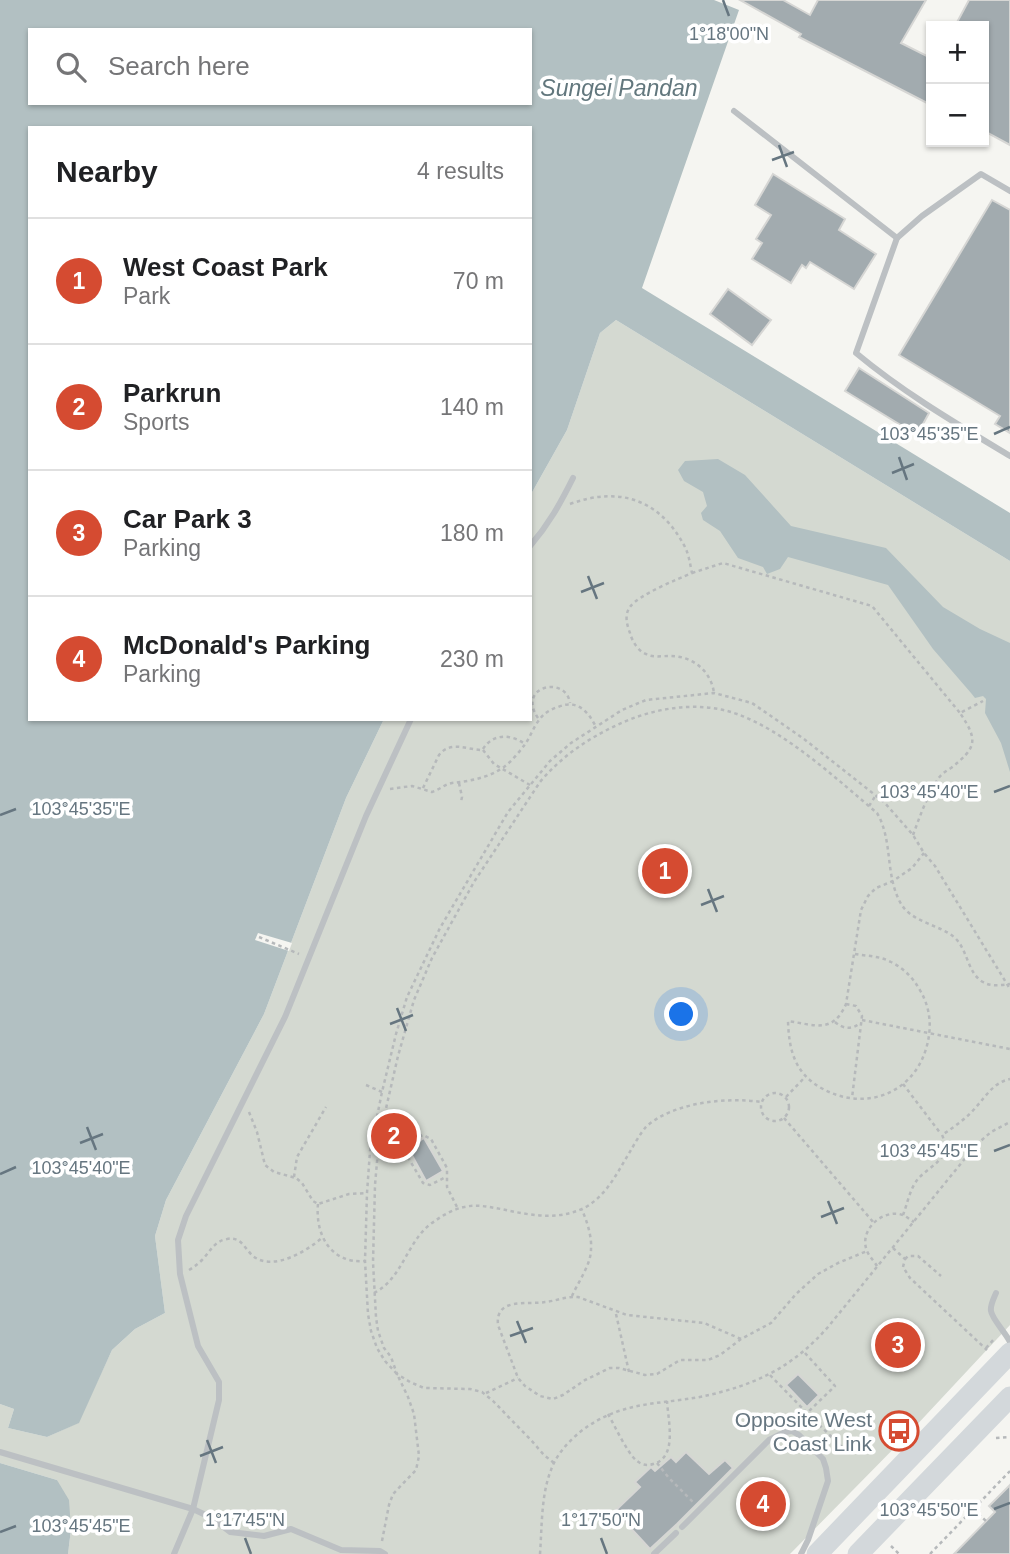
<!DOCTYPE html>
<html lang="en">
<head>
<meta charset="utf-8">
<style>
  :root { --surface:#fff; --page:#f2f2f2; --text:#202124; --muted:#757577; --line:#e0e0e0; --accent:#d54b31 }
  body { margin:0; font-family:Helvetica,sans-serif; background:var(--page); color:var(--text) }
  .controls { position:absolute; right:21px; top:21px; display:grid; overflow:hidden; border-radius:0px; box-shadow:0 2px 5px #0004 }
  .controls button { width:63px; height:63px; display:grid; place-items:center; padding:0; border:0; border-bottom:2px solid var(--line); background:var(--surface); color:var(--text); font:35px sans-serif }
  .you { position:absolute; left:682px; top:1015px; width:24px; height:24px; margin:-18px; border:5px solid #fff; border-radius:50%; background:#1a73e8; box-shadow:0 0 0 10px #1a73e833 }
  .badge { display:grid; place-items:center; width:46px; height:46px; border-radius:50%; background:var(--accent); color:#fff; font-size:23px; font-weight:700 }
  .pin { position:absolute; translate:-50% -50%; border:4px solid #fff; box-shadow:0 2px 7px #0006 }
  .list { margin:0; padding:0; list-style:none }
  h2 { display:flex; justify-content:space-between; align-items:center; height:91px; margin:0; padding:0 28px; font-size:30px }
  h2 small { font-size:23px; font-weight:400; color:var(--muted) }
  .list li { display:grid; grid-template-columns:46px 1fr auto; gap:21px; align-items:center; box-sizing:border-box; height:126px; padding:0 28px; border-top:2px solid var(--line) }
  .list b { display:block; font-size:26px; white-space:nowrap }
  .list p { margin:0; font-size:23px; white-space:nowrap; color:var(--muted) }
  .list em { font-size:23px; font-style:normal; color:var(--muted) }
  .icon { flex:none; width:38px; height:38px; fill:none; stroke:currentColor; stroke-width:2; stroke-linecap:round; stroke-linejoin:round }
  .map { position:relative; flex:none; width:1010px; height:1554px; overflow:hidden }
  .search { position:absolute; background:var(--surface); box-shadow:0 2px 5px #0004; left:28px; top:28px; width:504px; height:77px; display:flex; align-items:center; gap:18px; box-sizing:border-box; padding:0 24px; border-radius:0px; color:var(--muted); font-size:26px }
  .panel { position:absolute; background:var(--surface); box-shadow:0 2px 5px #0004; left:28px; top:126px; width:504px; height:595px; border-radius:0px }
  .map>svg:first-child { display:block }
  .green { fill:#d4d9d1 }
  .water { fill:#b2c0c2; fill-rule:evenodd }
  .pier { fill:#f5f5f1 }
  .building { fill:#a2abaf; stroke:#d6d6d4; stroke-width:2 }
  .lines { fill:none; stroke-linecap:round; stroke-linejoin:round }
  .path { stroke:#b6b9bb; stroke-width:2.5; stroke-dasharray:3.5 3.5; stroke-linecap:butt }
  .service { stroke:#bcc0c3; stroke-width:6 }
  .trunk { stroke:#d3d8db; stroke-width:21 }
  .ticks { fill:none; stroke:#667680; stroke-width:2.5 }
  .labels { text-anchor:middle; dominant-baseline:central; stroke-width:7; stroke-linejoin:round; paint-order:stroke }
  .poi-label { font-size:21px; fill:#667680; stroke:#fff; text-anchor:end }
  .water-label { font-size:23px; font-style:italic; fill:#62777d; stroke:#fff }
  .ticks-label { font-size:18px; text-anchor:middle; fill:#667680; stroke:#fff; stroke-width:7; stroke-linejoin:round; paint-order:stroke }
</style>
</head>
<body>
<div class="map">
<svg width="1010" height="1554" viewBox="0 0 1010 1554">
  <rect width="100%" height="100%" fill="#f5f5f1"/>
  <polygon class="green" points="616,320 1010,561 1010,1325 912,1430 790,1554 68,1554 71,1529 57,1480 0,1463 0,1404 14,1409 8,1428 47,1437 78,1423 112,1350 135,1329 165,1313 155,1236 166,1200 264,1014 346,798 384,719 530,719 530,496 567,430 600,333"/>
  <g class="water">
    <path d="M0 0H714L739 10 642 288 1010 513V561L616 320 600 333 567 430 530 496V128H30V719H384L346 798 264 1014 166 1200 155 1236 165 1313 135 1329 112 1350 79 1423 47 1437 8 1428 14 1409 0 1404ZM30 30H530V103H30Z"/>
    <polygon points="718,459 745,475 791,526 886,548 943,607 980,629 1010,643 1010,772 1001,743 985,713 986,699 983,696 975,698 971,693 933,649 888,585 788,557 780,569 767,574 763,567 738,558 720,531 703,520 701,513 707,506 703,492 684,481 678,470 685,461"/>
    <polygon points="0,1463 57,1480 69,1500 71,1529 68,1554 0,1554"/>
  </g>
  <polygon class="pier" points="258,933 292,943 289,951 255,940"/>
  <g class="building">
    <polygon points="740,0 783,0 810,15 818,0 926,0 901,43 931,58 931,105 799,37 801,34"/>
    <polygon points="969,0 1010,0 1010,145 984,131 984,26 955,26"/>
    <polygon points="773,174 845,219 839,230 876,254 854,289 810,262 806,268 802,265 791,283 752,259 762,243 756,239 771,215 755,205"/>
    <polygon points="992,200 1010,210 1010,433 995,424 1000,416 899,355"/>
    <polygon points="728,289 771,320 752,345 710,314"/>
    <polygon points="859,368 929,413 917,435 845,391"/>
    <polygon points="424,1138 443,1171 426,1181 408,1148"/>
    <polygon points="798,1374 819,1395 807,1407 786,1385"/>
    <polygon points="686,1452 709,1474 725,1460 733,1468 677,1524 650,1549 615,1511 640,1487 635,1482 651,1467 655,1471 671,1457 676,1462"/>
    <polygon points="1010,1485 1010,1554 954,1554 995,1512 989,1506"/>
  </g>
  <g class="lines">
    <g class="path">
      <path d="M570 504C619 486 660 499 685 547 689 555 690 564 692 573 678 579 638 595 630 607 624 615 627 625 630 633 632 641 638 651 646 654 653 658 661 656 668 656 691 655 711 670 714 693"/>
      <polyline points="692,573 723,563 872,606 960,713"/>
      <path d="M538 718C516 686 566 675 570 703"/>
      <path d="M483 749C493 733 511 734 525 744"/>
      <polyline points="483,750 494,764 530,785"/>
      <polyline points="459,783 462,797 461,802"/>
      <path d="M423 788 439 755C451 740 467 750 483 750"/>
      <path d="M390 789 412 786 432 792C439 790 445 784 452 783 470 781 488 778 504 767 512 761 520 751 526 743 531 735 534 726 540 719 544 713 551 709 558 707 577 699 588 711 596 727"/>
      <polyline points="869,806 876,795"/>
      <path d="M913 835C920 816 927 796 938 779 941 774 946 771 951 768 976 748 979 741 960 713L983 701"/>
      <polyline points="259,937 299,954"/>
      <path d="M855 954C867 956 880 956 891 962 905 969 914 979 921 992 931 1010 932 1029 926 1049 912 1095 864 1111 823 1089 795 1074 789 1051 788 1021 815 1025 833 1034 846 1004L861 910 868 896 876 888 893 881 912 868 924 853"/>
      <polyline points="846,1004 856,1006 862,1016 852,1098"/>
      <polyline points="862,1020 1010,1049"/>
      <path d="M835 1022C843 1029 852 1030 860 1023"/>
      <polyline points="903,1084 941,1134"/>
      <polyline points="366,1085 382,1092"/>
      <circle cx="775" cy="1107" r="14"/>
      <polyline points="786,1097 805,1077"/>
      <polyline points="249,1112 257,1132 265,1165 274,1172 296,1178 302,1183 313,1201 318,1204 349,1194 367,1193"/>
      <polyline points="784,1118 874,1223"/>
      <polyline points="379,1139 399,1144 423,1135 431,1139 447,1168 447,1187 458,1209"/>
      <polyline points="403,1144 405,1152 423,1183 430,1185 446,1177"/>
      <polyline points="294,1177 297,1157 326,1107"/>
      <path d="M318 1204C315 1235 331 1264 365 1261"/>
      <path d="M903 1215C907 1205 910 1188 918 1179 930 1165 953 1159 942 1135 954 1127 967 1118 976 1107 987 1095 993 1083 1010 1079"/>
      <polyline points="893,1248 905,1259 903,1267 910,1278 987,1350"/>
      <polyline points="905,1259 908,1256 918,1256 941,1276"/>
      <path d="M877 1266C874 1261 869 1256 867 1251 859 1232 879 1211 899 1214 905 1215 909 1219 914 1222"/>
      <path d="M189 1270C194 1267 198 1264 202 1260 210 1252 214 1241 227 1239 241 1236 244 1248 253 1256 273 1272 307 1251 323 1237"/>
      <path d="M374 1293C404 1278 407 1238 435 1221 443 1215 454 1209 464 1207 477 1204 489 1207 501 1209 529 1215 557 1221 584 1208 607 1196 618 1171 631 1150 635 1143 640 1134 645 1128 671 1102 728 1097 762 1102"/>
      <path d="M572 1296C578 1282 591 1265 591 1249 592 1237 587 1221 582 1210"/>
      <polyline points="616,1314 629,1372"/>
      <path d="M741 1339 704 1323 627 1315 578 1297C567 1296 556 1301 545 1302 527 1305 495 1297 498 1325L518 1378 525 1386 540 1396 553 1399 563 1395 585 1380 610 1368H619L645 1375 657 1374 680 1360H708L720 1355 741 1339 771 1323 796 1294 818 1274 838 1263 867 1251"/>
      <polyline points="986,1348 995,1338"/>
      <polyline points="805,1353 835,1386 807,1413"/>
      <polyline points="770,1375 807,1413 842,1447"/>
      <polyline points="486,1393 518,1378"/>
      <path d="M608 1414C615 1426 627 1453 637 1461 642 1465 647 1466 653 1464 678 1458 668 1420 667 1401"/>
      <polyline points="996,1438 1010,1437"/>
      <path d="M554 1463 544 1455 531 1440 493 1401 482 1392 470 1389 424 1388 410 1382 397 1374 391 1357 384 1348 378 1331 376 1317 373 1262 375 1185 379 1139 398 1056 414 1000 432 958 474 882 540 782C561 757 587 739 617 725 653 708 698 700 737 714 785 731 838 780 877 813 893 840 885 874 900 902 910 922 938 924 954 937 968 949 967 973 983 982 991 987 1001 985 1010 984"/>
      <polyline points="657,1463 669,1478 693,1502"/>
      <polyline points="973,1509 986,1521"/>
      <polyline points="382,1541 389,1505 393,1494 416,1470 419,1456 414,1414 408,1397 397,1374 385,1361 377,1348 371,1331 368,1314 365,1261 367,1193 370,1151 382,1092 396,1034 407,997 440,928 508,812 550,761 571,743 622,710 646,700 714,693 752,703 804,739 884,802 913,835 924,853 935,866 1010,989"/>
      <polyline points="891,1546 899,1554"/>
      <path d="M540 1554C542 1527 541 1495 551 1470 556 1455 568 1442 580 1432 626 1396 669 1407 721 1392 766 1380 797 1362 828 1327L976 1145 991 1132 1010 1122"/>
      <polyline points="930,1554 1010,1471"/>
    </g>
    <g class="service">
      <polyline points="734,111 897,238 922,216 981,174 1010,191"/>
      <path d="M897 238 856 353C904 393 957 424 1010 456"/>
      <path d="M530 546C549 524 560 504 573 478"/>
      <path d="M996 1293C994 1298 990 1305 991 1311 992 1319 1006 1333 1010 1342"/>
      <polyline points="0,1452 193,1509 212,1518 230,1532 264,1536 291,1529 341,1550 380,1551 385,1554"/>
      <polyline points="682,1527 769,1440 785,1432 792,1431 799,1435 823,1459 826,1468 828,1481 808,1540 801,1554"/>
      <polyline points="174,1554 193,1509 219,1400 219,1382 198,1346 180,1274 178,1240 186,1216 285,1017 366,816 411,719"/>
      <polyline points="654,1554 676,1533"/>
    </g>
    <g class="trunk">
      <polyline points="817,1554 1010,1353"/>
      <polyline points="858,1554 1010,1397"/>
    </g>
  </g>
  <path class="ticks" d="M723 0 729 16M779 145 787 167M772 160 794 152M994 434 1010 427M899 457 907 480M892 473 914 464M588 576 597 599M581 592 604 583M994 792 1010 786M0 815 16 809M708 889 717 912M701 905 724 896M397 1008 406 1031M390 1024 413 1015M87 1127 96 1150M80 1143 103 1134M994 1151 1010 1145M0 1174 16 1167M828 1201 837 1224M821 1217 844 1208M517 1321 526 1343M510 1336 533 1328M207 1440 216 1463M200 1456 223 1447M994 1509 1010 1503M0 1532 16 1526M245 1538 251 1554M601 1538 607 1554"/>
  <defs>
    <g id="bus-ring" transform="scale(2.0125)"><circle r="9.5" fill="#fff" stroke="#d54b31" stroke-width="1.5"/><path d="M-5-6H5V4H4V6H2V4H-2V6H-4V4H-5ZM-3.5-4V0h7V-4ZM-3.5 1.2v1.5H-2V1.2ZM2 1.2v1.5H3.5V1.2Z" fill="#d54b31"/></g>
  </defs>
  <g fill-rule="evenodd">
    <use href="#bus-ring" x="899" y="1431"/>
  </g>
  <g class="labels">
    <g class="poi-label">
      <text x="872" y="1419">Opposite West<tspan x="872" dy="24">Coast Link</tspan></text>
    </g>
    <g class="water-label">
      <text x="619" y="88">Sungei Pandan</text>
    </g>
  </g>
  <g class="ticks-label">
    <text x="729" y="40">1°18'00"N</text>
    <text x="929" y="440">103°45'35"E</text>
    <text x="929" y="798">103°45'40"E</text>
    <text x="81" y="815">103°45'35"E</text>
    <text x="929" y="1157">103°45'45"E</text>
    <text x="81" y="1174">103°45'40"E</text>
    <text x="929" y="1516">103°45'50"E</text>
    <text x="245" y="1526">1°17'45"N</text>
    <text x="601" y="1526">1°17'50"N</text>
    <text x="81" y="1532">103°45'45"E</text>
  </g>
</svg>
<div class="controls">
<button>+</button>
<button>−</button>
</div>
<div class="you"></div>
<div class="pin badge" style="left:665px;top:871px">1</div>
<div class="pin badge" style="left:394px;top:1136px">2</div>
<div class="pin badge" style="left:898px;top:1345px">3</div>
<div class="pin badge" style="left:763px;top:1504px">4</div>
<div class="search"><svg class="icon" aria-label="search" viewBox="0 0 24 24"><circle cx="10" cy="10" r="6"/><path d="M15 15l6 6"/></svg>Search here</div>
<section class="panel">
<h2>Nearby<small>4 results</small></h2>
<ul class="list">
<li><span class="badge">1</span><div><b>West Coast Park</b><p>Park</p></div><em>70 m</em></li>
<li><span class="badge">2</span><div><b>Parkrun</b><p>Sports</p></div><em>140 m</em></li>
<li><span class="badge">3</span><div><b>Car Park 3</b><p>Parking</p></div><em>180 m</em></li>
<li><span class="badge">4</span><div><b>McDonald's Parking</b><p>Parking</p></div><em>230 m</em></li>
</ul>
</section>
</div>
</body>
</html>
